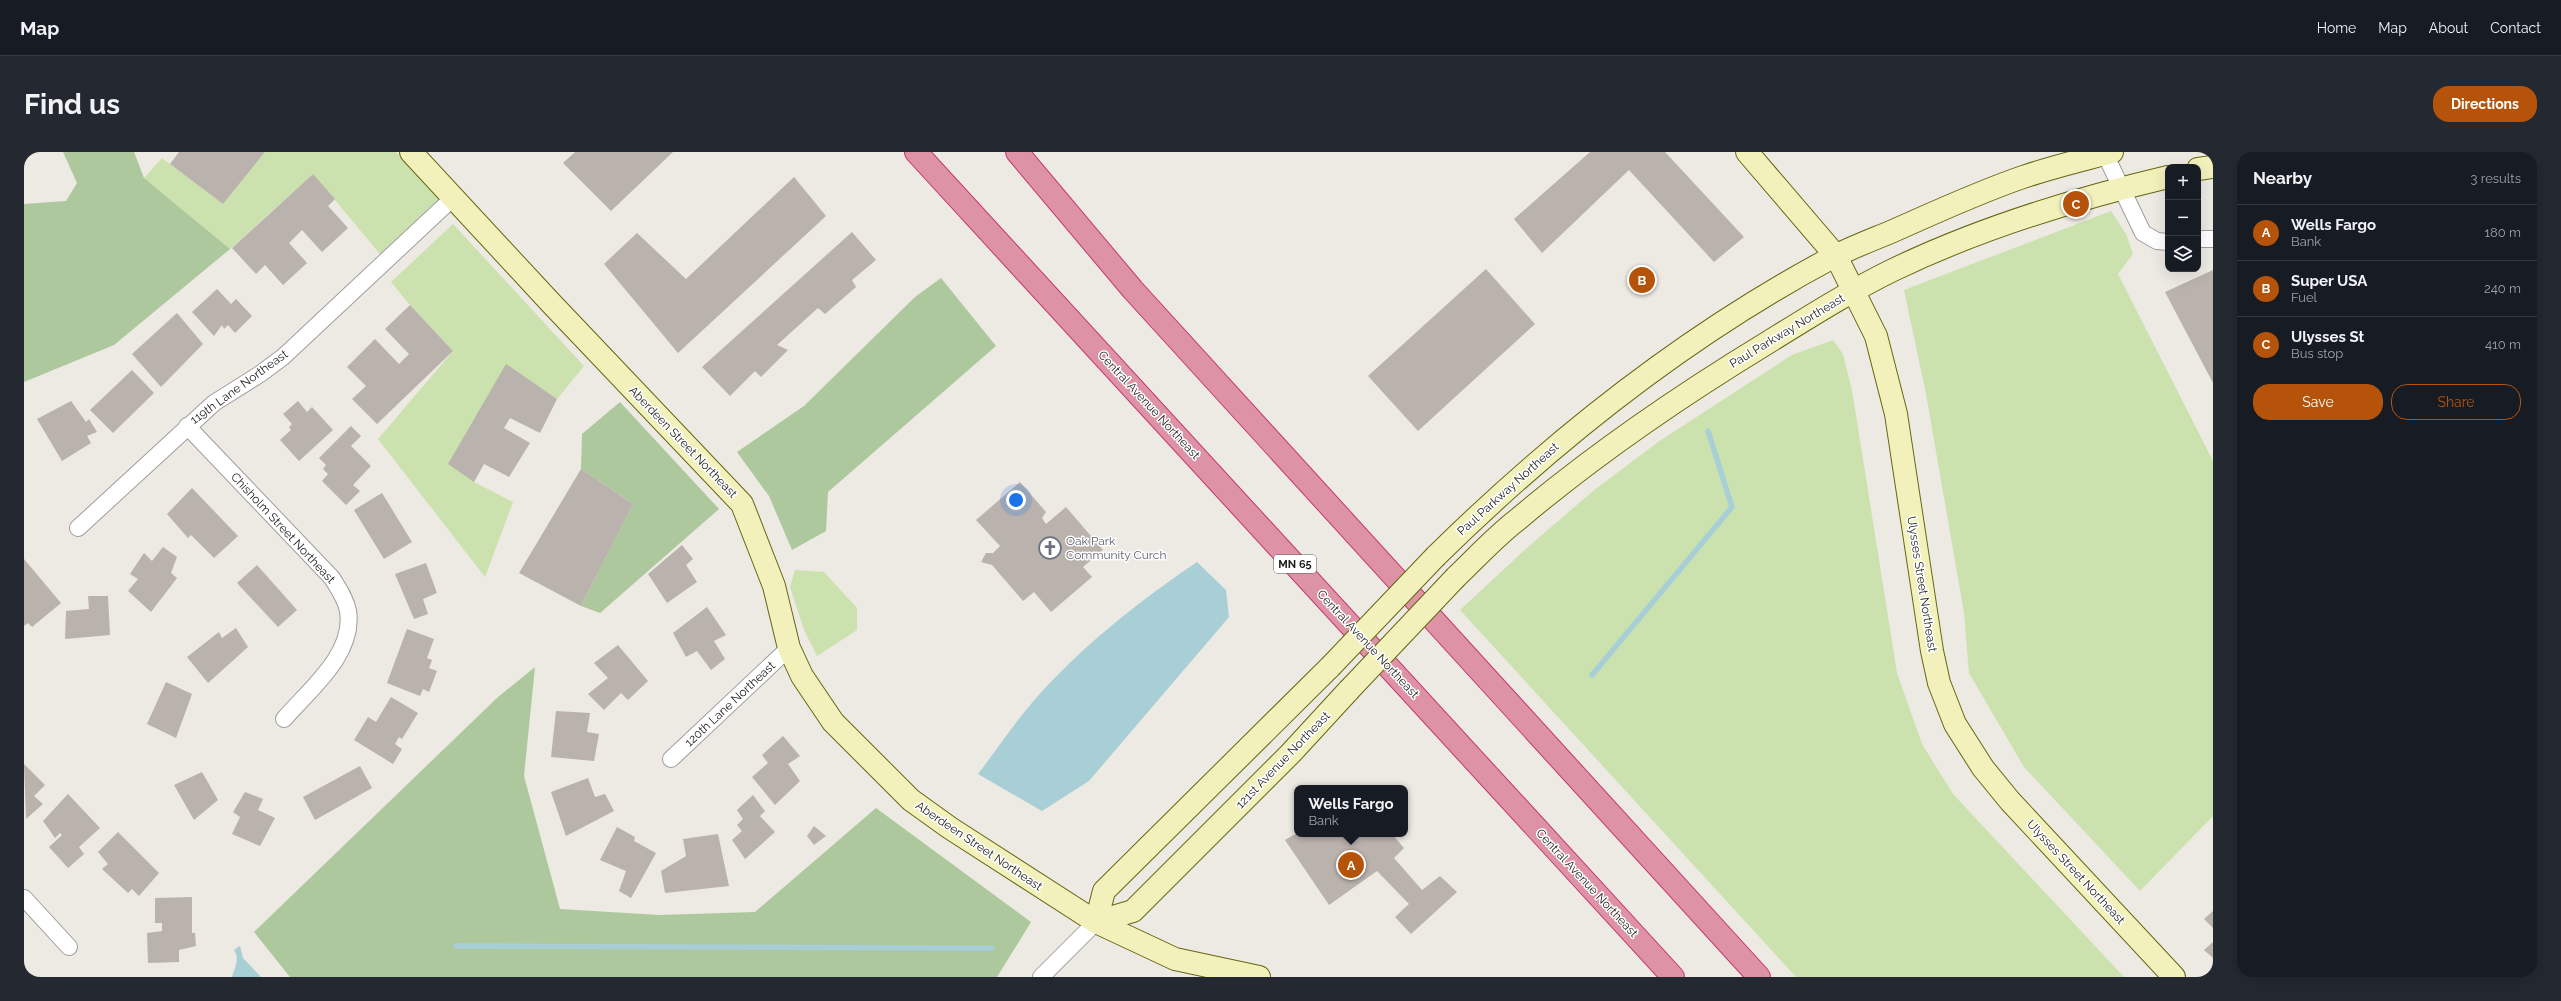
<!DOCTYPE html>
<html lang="en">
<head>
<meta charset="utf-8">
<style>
  :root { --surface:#171b24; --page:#242831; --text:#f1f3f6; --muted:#9ea1a6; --line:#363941; --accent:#b45309 }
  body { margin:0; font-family:Raleway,sans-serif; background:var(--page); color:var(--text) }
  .controls { position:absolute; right:12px; top:12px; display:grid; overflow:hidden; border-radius:8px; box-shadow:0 4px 16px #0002 }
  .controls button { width:36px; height:36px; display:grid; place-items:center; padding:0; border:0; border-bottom:1px solid var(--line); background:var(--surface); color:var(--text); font:20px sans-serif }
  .you { position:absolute; left:992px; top:348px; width:14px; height:14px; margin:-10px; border:3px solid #fff; border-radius:50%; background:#1a73e8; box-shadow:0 0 0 6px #1a73e833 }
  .badge { display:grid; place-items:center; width:26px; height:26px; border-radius:50%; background:var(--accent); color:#fff; font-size:13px; font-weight:700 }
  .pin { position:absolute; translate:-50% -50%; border:2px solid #fff; box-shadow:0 1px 4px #0006 }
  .popup { position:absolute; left:1270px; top:633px; width:114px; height:52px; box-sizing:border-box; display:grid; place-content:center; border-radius:8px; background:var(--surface); filter:drop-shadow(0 1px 3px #0005); font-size:13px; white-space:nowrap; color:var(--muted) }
  .popup b { font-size:15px; color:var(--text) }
  .popup::after { content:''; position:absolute; left:50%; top:100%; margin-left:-8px; border:8px solid transparent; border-top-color:var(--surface) }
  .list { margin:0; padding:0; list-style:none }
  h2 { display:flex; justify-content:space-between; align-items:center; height:52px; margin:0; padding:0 16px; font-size:17px }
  h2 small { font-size:13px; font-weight:400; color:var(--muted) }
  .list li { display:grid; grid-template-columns:26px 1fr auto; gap:12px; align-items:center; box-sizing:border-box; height:56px; padding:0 16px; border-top:1px solid var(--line) }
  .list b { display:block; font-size:15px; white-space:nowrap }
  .list p { margin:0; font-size:13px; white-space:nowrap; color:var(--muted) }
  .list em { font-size:13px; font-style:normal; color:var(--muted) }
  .actions { display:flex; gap:8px; padding:12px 16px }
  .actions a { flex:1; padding:9px 0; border:1px solid var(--accent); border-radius:16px; text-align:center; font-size:14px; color:var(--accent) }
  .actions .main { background:var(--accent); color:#fff }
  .icon { flex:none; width:22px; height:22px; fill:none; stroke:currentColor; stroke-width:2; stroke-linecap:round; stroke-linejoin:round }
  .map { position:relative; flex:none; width:2189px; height:825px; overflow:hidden; border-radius:16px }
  header { display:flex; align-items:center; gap:24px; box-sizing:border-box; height:56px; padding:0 20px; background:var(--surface); border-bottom:1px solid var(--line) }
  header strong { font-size:19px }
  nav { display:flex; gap:22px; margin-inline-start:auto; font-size:14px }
  .intro { display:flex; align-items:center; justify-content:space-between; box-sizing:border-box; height:96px; padding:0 24px }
  h1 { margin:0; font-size:28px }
  .button { padding:10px 18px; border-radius:16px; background:var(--accent); color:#fff; font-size:14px; font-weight:700 }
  main { display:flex; gap:24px; padding:0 24px }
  aside { flex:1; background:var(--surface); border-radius:16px; box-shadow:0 4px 16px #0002 }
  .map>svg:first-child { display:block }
  .grass { fill:#cbe2ae }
  .forest { fill:#acc89c }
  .water { fill:#a8cfd6 }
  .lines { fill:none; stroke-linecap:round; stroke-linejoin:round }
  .stream { stroke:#a8cfd6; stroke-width:5.5 }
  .building { fill:#bab2ad }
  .street-casing { stroke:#9e9e9e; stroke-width:18 }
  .secondary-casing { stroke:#646710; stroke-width:24 }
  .highway-casing { stroke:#c53671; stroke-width:24 }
  .street { stroke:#fff; stroke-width:16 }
  .secondary { stroke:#f2f1bc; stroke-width:22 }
  .highway { stroke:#dd92a5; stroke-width:22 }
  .secondary-bridge-casing { stroke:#646710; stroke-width:24; stroke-linecap:butt }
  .secondary-bridge { stroke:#f2f1bc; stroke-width:22 }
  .labels { text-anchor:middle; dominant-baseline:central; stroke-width:3; stroke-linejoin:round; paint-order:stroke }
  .shield { fill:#fff; stroke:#616161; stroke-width:1 }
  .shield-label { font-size:11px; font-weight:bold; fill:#1d1d1d }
  .street-label { font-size:12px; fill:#1d1d1d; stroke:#fff }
  .worship-label { font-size:12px; fill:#5b616d; stroke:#fff; text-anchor:start }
</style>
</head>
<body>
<header>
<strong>Map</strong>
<nav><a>Home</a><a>Map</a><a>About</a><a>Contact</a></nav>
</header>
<div class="intro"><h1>Find us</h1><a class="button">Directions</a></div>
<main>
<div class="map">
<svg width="2189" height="825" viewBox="0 0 2189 825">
  <rect width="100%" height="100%" fill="#ede9e3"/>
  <g class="grass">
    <polygon points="241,0 372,0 416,47 356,102 289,22 206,97 120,26 138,6 199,52"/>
    <polygon points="2087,59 2102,82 2109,102 2094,122 2189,309 2189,664 2116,739 2000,615 1945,521 1940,461 1902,242 1880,138"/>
    <polygon points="429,72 560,214 533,247 482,213 450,330 489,350 461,425 354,287 429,199 386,153 367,130"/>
    <polygon points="1809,188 1819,202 1828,238 1873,521 1898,592 1929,642 2100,825 1772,825 1436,458 1504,395 1569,339 1634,290 1768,203"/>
    <polygon points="771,418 800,420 833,456 833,478 793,504 780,478 766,435"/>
  </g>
  <g class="forest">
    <polygon points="39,0 110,0 120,26 206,97 90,193 0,230 0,52 42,49 53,31"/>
    <polygon points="917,126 972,194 804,340 802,379 768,398 745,344 713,300 780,254 891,145"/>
    <polygon points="596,250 695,357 576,461 557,454 609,352 557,317 558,282"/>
    <polygon points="511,515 500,624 536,757 635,763 731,760 852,656 1007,770 973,825 266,825 230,780 474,545"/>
  </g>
  <g class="water">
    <path d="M1173 410 1202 438 1205 465 1065 629 1018 659 954 622C972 599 988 574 1007 552 1054 497 1114 450 1173 410Z"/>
    <path d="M216 794 219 806 237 825H208C211 814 216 808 210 798Z"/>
  </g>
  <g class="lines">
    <g class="stream">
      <polyline points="1568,523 1708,355 1684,279"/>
      <polyline points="432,794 968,796"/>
    </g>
  </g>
  <g class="building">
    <polygon points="155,0 241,0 199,52 146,12"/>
    <polygon points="551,0 649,0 587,59 539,11"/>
    <polygon points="1566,0 1641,0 1720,85 1690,110 1605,18 1518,101 1490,67"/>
    <polygon points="289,22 311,47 304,54 324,76 298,100 278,78 265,91 283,111 259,133 241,113 232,122 208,96"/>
    <polygon points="770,25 802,64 654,201 580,112 613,81 662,127"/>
    <polygon points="828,80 852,108 828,128 832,135 801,162 794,156 753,193 764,198 737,225 731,219 706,244 678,215"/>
    <polygon points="1462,117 1511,172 1394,279 1344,224"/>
    <polygon points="2189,118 2189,231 2141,140"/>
    <polygon points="193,137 207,152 212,147 228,164 211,181 204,173 200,177 198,173 190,184 168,160"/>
    <polygon points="386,153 429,199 353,272 328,247 342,234 323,215 351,187 375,212 385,202 361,177"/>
    <polygon points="153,161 179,192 137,235 108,202"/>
    <polygon points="482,212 533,247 516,281 486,266 480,276 506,291 485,325 460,312 450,330 424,312"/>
    <polygon points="108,218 130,241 89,281 66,258"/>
    <polygon points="47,249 62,270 65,267 73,280 63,284 67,291 38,309 13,267"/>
    <polygon points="274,249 283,260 288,255 309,278 275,309 256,288 267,278 265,275 268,272 259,262"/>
    <polygon points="327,274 337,284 327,294 347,314 329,333 336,339 322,353 298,329 304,322 299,317 302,313 295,306"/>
    <polygon points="557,317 609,352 557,454 495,421"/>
    <polygon points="996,330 1022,360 1018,366 1022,372 1042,355 1079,398 1059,415 1068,425 1027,460 1010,440 999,449 968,413 957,410 962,401 969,401 976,394 952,368"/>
    <polygon points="168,336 214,384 190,406 167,383 164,386 143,362"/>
    <polygon points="358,341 388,390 360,407 330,358"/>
    <polygon points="658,393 669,407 662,413 673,430 643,451 624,422"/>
    <polygon points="139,395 153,405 147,421 153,426 127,460 104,439 114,427 106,422 120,401 128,409"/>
    <polygon points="0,407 37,451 8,475 4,471 0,474"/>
    <polygon points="402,411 413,441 399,447 404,462 390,467 371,422"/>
    <polygon points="233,413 273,458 254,475 213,431"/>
    <polygon points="64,444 84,444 86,483 41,487 42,459 65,457"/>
    <polygon points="683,455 702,483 690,489 701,507 687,518 673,499 662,505 649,481"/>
    <polygon points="212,476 224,495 184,531 163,505 195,480 198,486"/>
    <polygon points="383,477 410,487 403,506 408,508 405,516 413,519 405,540 399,537 396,544 363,531"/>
    <polygon points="594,493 624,529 604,548 597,541 580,558 564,542 584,526 570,511"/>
    <polygon points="142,530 168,542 152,586 123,572"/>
    <polygon points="367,545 394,561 378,587 375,585 371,592 378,597 369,612 330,588 344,565 352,570"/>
    <polygon points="532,559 566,561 563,580 575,582 570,609 527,605"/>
    <polygon points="759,584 776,604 764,612 776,629 751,653 728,625 744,611 738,603"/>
    <polygon points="0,612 21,633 10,644 19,652 2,667"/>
    <polygon points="336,614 348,636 291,668 279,645"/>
    <polygon points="178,620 194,648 170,668 150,633"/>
    <polygon points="564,626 571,645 581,642 590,659 542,684 527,640"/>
    <polygon points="221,640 239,647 234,658 251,666 236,694 208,682 216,665 209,660"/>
    <polygon points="44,642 76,676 55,695 60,702 44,716 25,695 38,683 36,681 31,686 19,669"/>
    <polygon points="729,643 741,659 736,664 751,680 721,707 708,688 718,679 713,673 719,667 713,658"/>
    <polygon points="790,674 802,684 790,693 783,684"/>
    <polygon points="593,675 611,685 610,689 632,701 607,746 595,739 602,719 576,708"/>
    <polygon points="94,680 135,721 115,744 108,737 104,741 78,717 84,712 74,700"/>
    <polygon points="1273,681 1368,682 1380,696 1370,706 1398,738 1416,724 1433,740 1387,782 1371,765 1385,752 1353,719 1305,753 1261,688"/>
    <polygon points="694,682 705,734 641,741 637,719 662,704 659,687"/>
    <polygon points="168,745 168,781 171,781 172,794 155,798 155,810 124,811 123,781 138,779 138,771 131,771 131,746"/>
    <polygon points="2189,759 2189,776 2180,767"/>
    <polygon points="2189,790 2189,806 2180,798"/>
  </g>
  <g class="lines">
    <g class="street-casing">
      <g id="street">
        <polyline points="2081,2 2119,81 2133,89 2144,90"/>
        <polyline points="2174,87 2189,87"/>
        <path d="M163 274 308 426C314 436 322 447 324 459 331 502 285 538 260 567"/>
        <polyline points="54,376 190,251 236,222 259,205 430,45"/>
        <polyline points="647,607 765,496"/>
        <polyline points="0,746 45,795"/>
        <polyline points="1017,825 1072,770"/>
      </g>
    </g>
    <g class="secondary-casing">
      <g id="secondary">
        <polyline points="387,0 526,150 718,352 750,434 765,496 778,524 809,570 887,648 926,676 1072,770 1151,807 1235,825"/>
        <polyline points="1723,0 1812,104 1852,184 1872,262 1908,499 1915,531 1931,572 1959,616 1986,649 2150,825"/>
        <polyline points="2174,17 2189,15"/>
        <path d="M1412 404C1531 287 1662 183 1811 104 1829 95 1850 87 1869 79 1912 60 1955 40 1999 25 2028 15 2058 8 2088 0"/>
        <path d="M1432 425C1452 406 1471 385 1493 368 1571 302 1656 244 1743 191 1785 165 1826 139 1869 118 1956 76 2051 47 2144 25"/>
        <polyline points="1072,770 1080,739 1306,515"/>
        <polyline points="1072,770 1109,759 1267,601 1325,538"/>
      </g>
    </g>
    <g class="highway-casing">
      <g id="highway">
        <polyline points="892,0 1649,825"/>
        <polyline points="993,0 1109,138 1735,825"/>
      </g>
    </g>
    <use href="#street" class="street"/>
    <use href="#secondary" class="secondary"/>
    <use href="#highway" class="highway"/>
    <g class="secondary-bridge-casing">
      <g id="secondary-bridge">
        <polyline points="1306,515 1412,404"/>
        <polyline points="1325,538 1432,425"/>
      </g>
    </g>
    <use href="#secondary-bridge" class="secondary-bridge"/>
  </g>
  <defs>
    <g id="church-ring" transform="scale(1.15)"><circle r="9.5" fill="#fff" stroke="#6b7280" stroke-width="1.5"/><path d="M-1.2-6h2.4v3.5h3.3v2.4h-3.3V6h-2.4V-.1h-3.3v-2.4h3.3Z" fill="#6b7280"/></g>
  </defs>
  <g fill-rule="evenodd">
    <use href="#church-ring" x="1026" y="396"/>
  </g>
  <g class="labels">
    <rect class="shield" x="1250" y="403" width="42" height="18" rx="3"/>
    <g class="shield-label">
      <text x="1271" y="412">MN 65</text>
    </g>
    <g class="street-label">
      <text transform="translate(1763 179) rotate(-31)">Paul Parkway Northeast</text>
      <text transform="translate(215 235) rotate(-36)">119th Lane Northeast</text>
      <text transform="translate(1125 253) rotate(47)">Central Avenue Northeast</text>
      <text transform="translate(659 290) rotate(46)">Aberdeen Street Northeast</text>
      <text transform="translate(1484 337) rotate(-42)">Paul Parkway Northeast</text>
      <text transform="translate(259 376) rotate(47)">Chisholm Street Northeast</text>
      <text transform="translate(1898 432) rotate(81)">Ulysses Street Northeast</text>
      <text transform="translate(1344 492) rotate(47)">Central Avenue Northeast</text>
      <text transform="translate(706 552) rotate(-43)">120th Lane Northeast</text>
      <text transform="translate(1259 608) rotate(-46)">121st Avenue Northeast</text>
      <text transform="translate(955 694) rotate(34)">Aberdeen Street Northeast</text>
      <text transform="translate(2052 720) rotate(47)">Ulysses Street Northeast</text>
      <text transform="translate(1563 731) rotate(47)">Central Avenue Northeast</text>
    </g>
    <g class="worship-label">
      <text x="1042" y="389">Oak Park<tspan x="1042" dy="14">Community Curch</tspan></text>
    </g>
  </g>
</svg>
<div class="controls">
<button>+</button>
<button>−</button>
<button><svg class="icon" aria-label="layers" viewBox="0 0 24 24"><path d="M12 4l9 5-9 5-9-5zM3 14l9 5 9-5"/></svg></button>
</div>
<div class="you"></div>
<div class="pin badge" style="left:1327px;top:713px">A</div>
<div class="popup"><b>Wells Fargo</b>Bank</div>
<div class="pin badge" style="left:1618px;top:128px">B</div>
<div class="pin badge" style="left:2052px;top:52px">C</div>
</div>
<aside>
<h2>Nearby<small>3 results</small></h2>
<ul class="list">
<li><span class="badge">A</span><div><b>Wells Fargo</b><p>Bank</p></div><em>180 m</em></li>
<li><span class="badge">B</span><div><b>Super USA</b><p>Fuel</p></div><em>240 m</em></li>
<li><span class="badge">C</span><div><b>Ulysses St</b><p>Bus stop</p></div><em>410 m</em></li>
</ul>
<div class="actions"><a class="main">Save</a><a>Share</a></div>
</aside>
</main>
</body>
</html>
